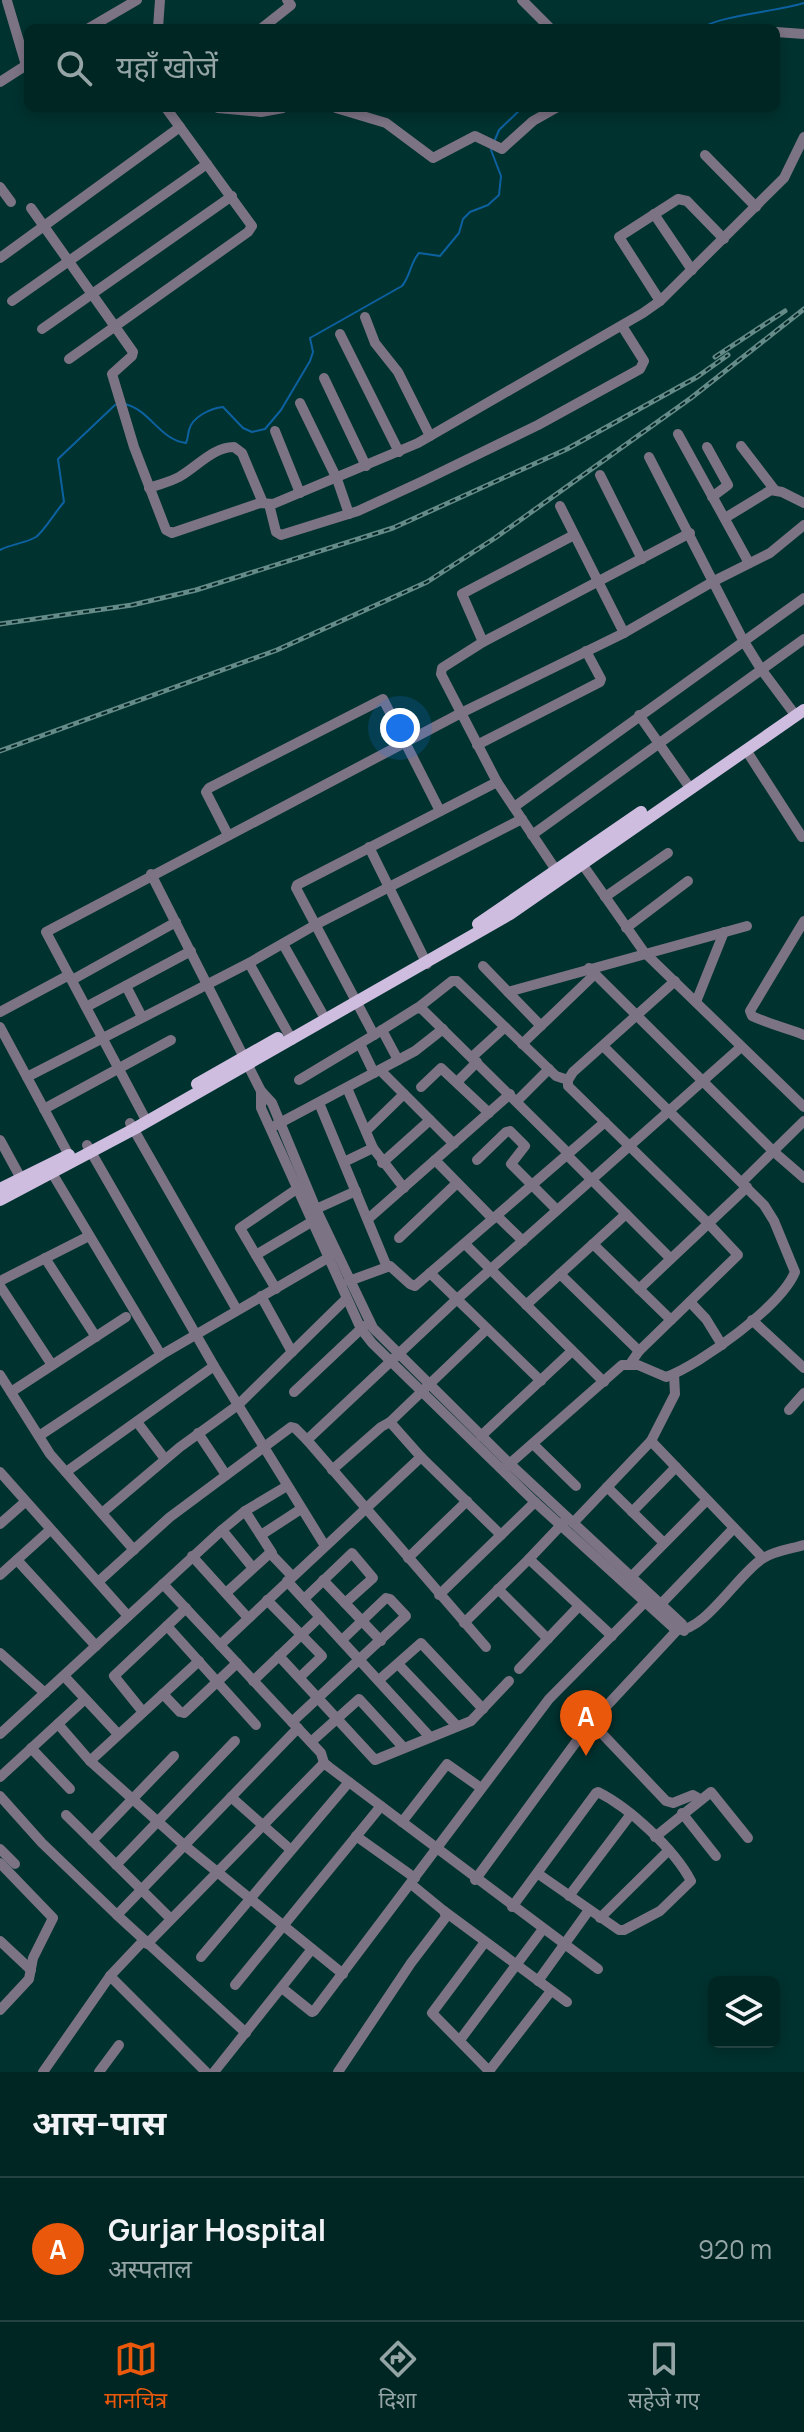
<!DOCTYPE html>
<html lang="hi">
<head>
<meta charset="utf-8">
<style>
  :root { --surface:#002623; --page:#0e3230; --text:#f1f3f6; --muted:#95a5a6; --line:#224341; --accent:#ea580c }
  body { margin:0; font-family:Manrope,"Noto Sans Devanagari",sans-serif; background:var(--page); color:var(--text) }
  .controls { position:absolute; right:24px; bottom:24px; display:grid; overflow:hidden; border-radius:12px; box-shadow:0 4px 12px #0003 }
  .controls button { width:72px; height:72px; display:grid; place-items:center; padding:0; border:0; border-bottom:2px solid var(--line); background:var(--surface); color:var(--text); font:40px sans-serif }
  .you { position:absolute; left:400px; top:728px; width:28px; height:28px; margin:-20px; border:6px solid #fff; border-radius:50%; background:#1a73e8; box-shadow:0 0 0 12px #1a73e833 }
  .badge { display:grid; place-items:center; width:52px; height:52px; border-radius:50%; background:var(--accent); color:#fff; font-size:26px; font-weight:700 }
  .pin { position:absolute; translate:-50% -66px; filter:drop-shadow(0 2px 4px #0008) }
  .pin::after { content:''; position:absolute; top:42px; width:28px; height:24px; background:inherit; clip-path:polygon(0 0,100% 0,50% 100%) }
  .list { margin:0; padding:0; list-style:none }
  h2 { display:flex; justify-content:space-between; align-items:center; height:104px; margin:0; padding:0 32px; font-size:34px }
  h2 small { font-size:26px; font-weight:400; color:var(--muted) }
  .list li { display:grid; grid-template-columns:52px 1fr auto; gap:24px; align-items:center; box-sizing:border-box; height:144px; padding:0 32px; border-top:2px solid var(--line) }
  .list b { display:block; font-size:30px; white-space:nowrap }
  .list p { margin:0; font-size:26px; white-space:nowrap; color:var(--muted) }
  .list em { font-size:26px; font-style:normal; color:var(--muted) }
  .icon { flex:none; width:44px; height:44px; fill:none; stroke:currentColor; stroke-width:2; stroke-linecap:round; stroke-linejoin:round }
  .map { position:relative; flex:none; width:804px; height:2072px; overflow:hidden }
  .search { position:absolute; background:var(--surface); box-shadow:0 4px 12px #0003; left:24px; right:24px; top:24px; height:88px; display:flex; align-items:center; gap:20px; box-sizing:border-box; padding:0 28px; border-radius:12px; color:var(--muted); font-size:30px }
  .sheet { height:248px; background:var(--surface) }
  nav { display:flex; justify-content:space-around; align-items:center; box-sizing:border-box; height:112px; border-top:2px solid var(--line); background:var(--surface); font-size:22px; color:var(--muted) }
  nav a { display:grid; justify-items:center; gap:4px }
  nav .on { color:var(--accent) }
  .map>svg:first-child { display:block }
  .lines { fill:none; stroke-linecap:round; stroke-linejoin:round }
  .stream { stroke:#0c61a0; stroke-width:2 }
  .minor { stroke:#7c7384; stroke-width:10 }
  .major { stroke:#cfbde0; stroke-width:12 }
  .rail-casing { stroke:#648b88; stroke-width:5 }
  .rail { stroke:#052624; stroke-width:2; stroke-dasharray:6; stroke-linecap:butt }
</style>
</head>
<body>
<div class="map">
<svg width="804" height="2072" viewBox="0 0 804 2072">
  <rect width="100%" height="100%" fill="#00322f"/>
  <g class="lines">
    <g class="stream">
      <path d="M702 28C718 16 779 11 804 3"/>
      <polyline points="494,142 499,130 522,108"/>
      <path d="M125 404C150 410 160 440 186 443 188 439 188 434 189 430 192 417 211 408 223 407L243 428 252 432 265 429 281 410 310 361 313 352 310 338 402 286C411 275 410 263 419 253L440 256 459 233 463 219 470 212 488 205 499 195 501 176 491 150"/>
      <path d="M0 550C11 544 26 543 36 537 44 531 56 511 64 502L58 459 115 405"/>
    </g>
    <g class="minor">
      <polyline points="522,0 550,28"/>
      <polyline points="7,1 26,65"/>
      <polyline points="89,28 137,0"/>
      <polyline points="158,28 160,0"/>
      <polyline points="262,28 291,5 287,0"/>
      <polyline points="776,32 804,34"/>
      <polyline points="0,82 28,64"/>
      <polyline points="218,108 261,112 283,108"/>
      <polyline points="336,108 386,123 433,158 475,136 502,149 533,121 556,108"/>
      <polyline points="705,155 756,207"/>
      <polyline points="0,187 11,202"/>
      <polyline points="31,208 133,352 132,356 112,374 134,447 166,530 172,533 260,503 273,504 418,443 643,313 660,301 784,178 804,137"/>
      <polyline points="654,214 692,270"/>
      <polyline points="0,258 180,127"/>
      <polyline points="12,301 207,164"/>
      <polyline points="660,301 619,237 678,199 687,201 724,239"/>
      <polyline points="365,317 375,343 398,372 430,436"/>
      <polyline points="42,329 232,196"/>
      <polyline points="340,334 399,452"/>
      <polyline points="69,359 248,232 252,226 166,108"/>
      <polyline points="324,378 366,466"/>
      <polyline points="300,403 337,479 349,514"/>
      <polyline points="275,431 300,493"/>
      <polyline points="678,434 749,563"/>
      <polyline points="741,446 774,489"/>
      <polyline points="707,447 728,485 712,497"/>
      <polyline points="649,457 743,640 761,669 796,716"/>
      <polyline points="600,475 642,559"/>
      <path d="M149 488C160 484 170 482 179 477 197 467 213 447 234 447L242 453 263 503"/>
      <polyline points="269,504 276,532 281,535 358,511 423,481 538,425 640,369 644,361 622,326"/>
      <polyline points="560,506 624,633"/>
      <polyline points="725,518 771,490 782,492 804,503"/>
      <polyline points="483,642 462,594 574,535"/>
      <polyline points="639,715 690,788"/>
      <polyline points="477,745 600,682 601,679 586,651"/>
      <polyline points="746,750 802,837"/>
      <polyline points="514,807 804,598"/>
      <polyline points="228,835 206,792 209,788 383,699 440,811"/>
      <polyline points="532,835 804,639"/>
      <polyline points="369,847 427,964"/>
      <polyline points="578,858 644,952 804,1107"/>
      <polyline points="151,874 261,1091 272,1103 316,1209 373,1328 510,1464 682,1624 684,1631"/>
      <polyline points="560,876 497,782 441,674 442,668 483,642 690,533"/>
      <polyline points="605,897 668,853"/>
      <path d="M804 921 750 1011 752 1016C769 1024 786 1028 804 1035"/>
      <polyline points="626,928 688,881"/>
      <polyline points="283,944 322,1013"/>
      <polyline points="249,963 292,1040"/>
      <polyline points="483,966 541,1026"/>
      <polyline points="589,968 773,1151 804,1178"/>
      <polyline points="72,980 176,922"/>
      <polyline points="126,986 142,1017"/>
      <polyline points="508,992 747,926"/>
      <polyline points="696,1002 724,932"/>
      <polyline points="86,1007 191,951"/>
      <polyline points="419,1007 452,981 457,981 556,1076 568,1080"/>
      <polyline points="0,1012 69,975"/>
      <polyline points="0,1027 71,1159"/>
      <polyline points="382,1030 398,1060"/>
      <polyline points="374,1035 417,1008 422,1009 569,1154"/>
      <polyline points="360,1044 374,1073"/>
      <polyline points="522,1044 595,974"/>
      <polyline points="472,1057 505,1027"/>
      <polyline points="380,1070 454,1144"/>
      <polyline points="27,1077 249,963 315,925 522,819"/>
      <polyline points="299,1080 374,1035 296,888 297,885 497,782"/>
      <polyline points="457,1082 477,1062"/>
      <polyline points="421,1087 441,1068 489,1113"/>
      <polyline points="347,1088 373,1148 404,1188"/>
      <path d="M261 1091V1108L361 1329 372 1343 535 1502 676 1630C704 1633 738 1574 762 1559 773 1551 791 1549 804 1545"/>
      <polyline points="517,1101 549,1069"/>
      <polyline points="319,1103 387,1267"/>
      <polyline points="44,1109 171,1040"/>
      <polyline points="147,1122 46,932 461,713 624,633 714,581 770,553 804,525"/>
      <polyline points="130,1123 237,1310"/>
      <polyline points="276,1125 415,1051 443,1029"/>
      <polyline points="366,1131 404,1094"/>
      <polyline points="0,1140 24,1184"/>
      <polyline points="87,1145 214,1366 325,1546"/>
      <polyline points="567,1155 670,1258"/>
      <polyline points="435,1160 493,1219"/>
      <polyline points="477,1160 506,1132 510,1131 525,1146 511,1164 557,1210"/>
      <polyline points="344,1162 373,1148"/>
      <polyline points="382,1163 430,1120"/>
      <polyline points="52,1173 161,1355"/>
      <polyline points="742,1182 804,1121"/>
      <polyline points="316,1209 356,1191"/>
      <polyline points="497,1216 523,1241"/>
      <polyline points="368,1219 510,1094"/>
      <polyline points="399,1238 457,1183"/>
      <polyline points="465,1244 604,1382"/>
      <polyline points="593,1244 671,1320"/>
      <polyline points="256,1255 318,1218"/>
      <polyline points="45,1258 96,1337"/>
      <polyline points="430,1273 541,1381"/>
      <polyline points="560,1274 639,1351"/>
      <polyline points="0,1281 89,1236"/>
      <polyline points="349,1281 390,1266 410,1284 415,1286 605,1122"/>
      <polyline points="0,1286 52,1365"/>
      <polyline points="276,1289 240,1228 301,1186"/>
      <polyline points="639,1289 747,1187"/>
      <polyline points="261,1296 292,1352"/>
      <polyline points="690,1302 706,1319 722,1345"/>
      <polyline points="526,1305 626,1214"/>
      <polyline points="752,1320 804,1368"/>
      <polyline points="487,1329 390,1422 421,1457 501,1535"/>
      <polyline points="630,1364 639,1351 738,1255 708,1223 568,1086 568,1080 573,1072 675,981"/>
      <polyline points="674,1374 675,1394 651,1441 763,1558"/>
      <polyline points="0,1375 50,1454 134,1550"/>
      <polyline points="11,1392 126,1317"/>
      <polyline points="294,1392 364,1326"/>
      <polyline points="789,1410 804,1393"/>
      <polyline points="137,1422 165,1459"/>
      <polyline points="198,1433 226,1475"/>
      <polyline points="39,1436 161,1355 333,1255"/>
      <polyline points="481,1436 572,1351"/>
      <polyline points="307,1440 456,1300 741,1047"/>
      <polyline points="533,1444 576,1486"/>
      <path d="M506 1467 622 1365H638L666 1377C701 1364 781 1306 795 1272L774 1221 764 1205 603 1046"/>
      <polyline points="332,1470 381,1427 390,1422"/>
      <polyline points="0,1472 128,1616"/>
      <polyline points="66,1472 214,1366"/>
      <polyline points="607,1487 664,1543"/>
      <polyline points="245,1511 272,1553"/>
      <polyline points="632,1512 676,1467"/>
      <polyline points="102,1513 180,1447 238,1405 346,1299"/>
      <polyline points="573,1523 651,1441"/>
      <polyline points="0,1524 25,1502"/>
      <polyline points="222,1530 253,1568"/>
      <polyline points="261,1535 301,1509"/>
      <polyline points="192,1556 248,1618"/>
      <polyline points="408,1558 467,1501"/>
      <polyline points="529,1559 564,1522"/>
      <polyline points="17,1560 96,1646"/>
      <polyline points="0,1575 50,1530"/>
      <polyline points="631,1577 707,1500"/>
      <polyline points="323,1580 345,1603"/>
      <polyline points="287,1581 429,1736"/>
      <polyline points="98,1582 170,1517 291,1427 295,1428 307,1440 486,1647"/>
      <polyline points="163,1584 321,1753 324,1763 329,1767 598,1969"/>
      <polyline points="498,1589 548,1639"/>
      <polyline points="226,1593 270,1553 292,1576"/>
      <polyline points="439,1595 535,1502"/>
      <polyline points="304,1599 352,1553 373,1578 345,1603 381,1641"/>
      <polyline points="267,1600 322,1656 300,1677"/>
      <polyline points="661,1604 734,1528"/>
      <polyline points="464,1623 529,1559 612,1636"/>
      <polyline points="167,1626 256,1725"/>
      <polyline points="220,1645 421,1457"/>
      <polyline points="0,1653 45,1693"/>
      <polyline points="279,1656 375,1760 471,1721 509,1681"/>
      <polyline points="199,1661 90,1761 184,1845 343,1974"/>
      <polyline points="398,1664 456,1725"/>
      <polyline points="519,1669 579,1606"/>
      <polyline points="64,1676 118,1734"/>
      <polyline points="379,1680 421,1643 483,1709"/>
      <polyline points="253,1681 320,1617"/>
      <polyline points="163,1694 180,1712 184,1713 237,1663"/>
      <polyline points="143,1712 114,1676 186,1608"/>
      <polyline points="292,1722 406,1616 390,1599 386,1598 342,1640"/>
      <polyline points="591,1722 666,1801 673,1803 693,1795 700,1799"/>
      <polyline points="58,1724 90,1761"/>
      <polyline points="0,1734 222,1530 245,1511 287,1486"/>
      <polyline points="311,1742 359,1699 403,1747"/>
      <polyline points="31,1748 70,1789"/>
      <polyline points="0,1777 85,1699"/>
      <polyline points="0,1796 42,1843 117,1915 246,2033"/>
      <polyline points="231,1797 291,1850"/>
      <polyline points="682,1813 716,1856"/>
      <polyline points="66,1815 171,1919"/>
      <polyline points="402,1822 447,1764 481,1788"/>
      <polyline points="356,1836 415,1878"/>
      <polyline points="655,1837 711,1792 748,1838"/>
      <polyline points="92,1841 174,1756"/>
      <polyline points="0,1849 15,1864"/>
      <polyline points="0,1863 53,1918 33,1958 29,1979 0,2010"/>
      <polyline points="116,1865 235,1741"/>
      <polyline points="475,1880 587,1727 681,1626"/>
      <polyline points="569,1896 631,1814"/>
      <path d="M512 1907 596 1793 598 1792C630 1808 674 1849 691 1881L660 1911 624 1930H619L537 1873"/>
      <polyline points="444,1911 567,2002"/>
      <polyline points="117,1915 298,1728"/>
      <polyline points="600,1918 668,1851"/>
      <polyline points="0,1941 31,1970"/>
      <polyline points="485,1942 432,2013 490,2072"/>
      <polyline points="147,1944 324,1763"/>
      <polyline points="201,1957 349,1782"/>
      <polyline points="110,1976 206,2072"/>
      <polyline points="538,1981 589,1910"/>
      <polyline points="235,1985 381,1806"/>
      <polyline points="282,1988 312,2012 314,2011 549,1699 650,1597"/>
      <polyline points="460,2040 543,1929"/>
      <polyline points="489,2071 551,1991"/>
      <polyline points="43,2072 110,1976 144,1940"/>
      <polyline points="99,2072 119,2045"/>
      <polyline points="214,2072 312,1949"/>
      <polyline points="338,2072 411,1963 446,1917 444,1911 411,1884"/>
    </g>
    <g class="major">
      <polyline points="478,924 641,812"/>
      <polyline points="197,1084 278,1038"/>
      <polyline points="0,1189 69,1155"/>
      <polyline points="0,1200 134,1129 510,914 804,710"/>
    </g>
    <g class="rail-casing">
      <g id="rail">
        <polyline points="715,357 785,311"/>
        <polyline points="0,624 132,605 196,590 393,528 567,449 697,377 728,355"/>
        <polyline points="0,751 277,650 427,582 495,538 691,398 804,309"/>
      </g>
    </g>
    <use href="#rail" class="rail"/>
  </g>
</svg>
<div class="controls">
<button><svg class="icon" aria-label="layers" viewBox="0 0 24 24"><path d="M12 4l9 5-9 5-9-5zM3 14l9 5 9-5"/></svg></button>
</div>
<div class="you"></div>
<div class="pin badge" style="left:586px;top:1756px">A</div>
<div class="search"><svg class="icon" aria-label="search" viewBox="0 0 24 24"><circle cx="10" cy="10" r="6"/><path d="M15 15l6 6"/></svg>यहाँ खोजें</div>
</div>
<section class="sheet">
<h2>आस-पास<small></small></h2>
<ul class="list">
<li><span class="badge">A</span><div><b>Gurjar Hospital</b><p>अस्पताल</p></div><em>920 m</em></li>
</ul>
</section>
<nav>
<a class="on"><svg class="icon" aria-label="map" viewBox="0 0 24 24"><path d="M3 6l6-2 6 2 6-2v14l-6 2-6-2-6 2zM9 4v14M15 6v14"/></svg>मानचित्र</a>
<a><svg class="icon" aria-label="directions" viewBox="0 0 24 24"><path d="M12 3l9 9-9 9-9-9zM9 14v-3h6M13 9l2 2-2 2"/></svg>दिशा</a>
<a><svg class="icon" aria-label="saved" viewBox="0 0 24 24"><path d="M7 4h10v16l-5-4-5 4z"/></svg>सहेजे गए</a>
</nav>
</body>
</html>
